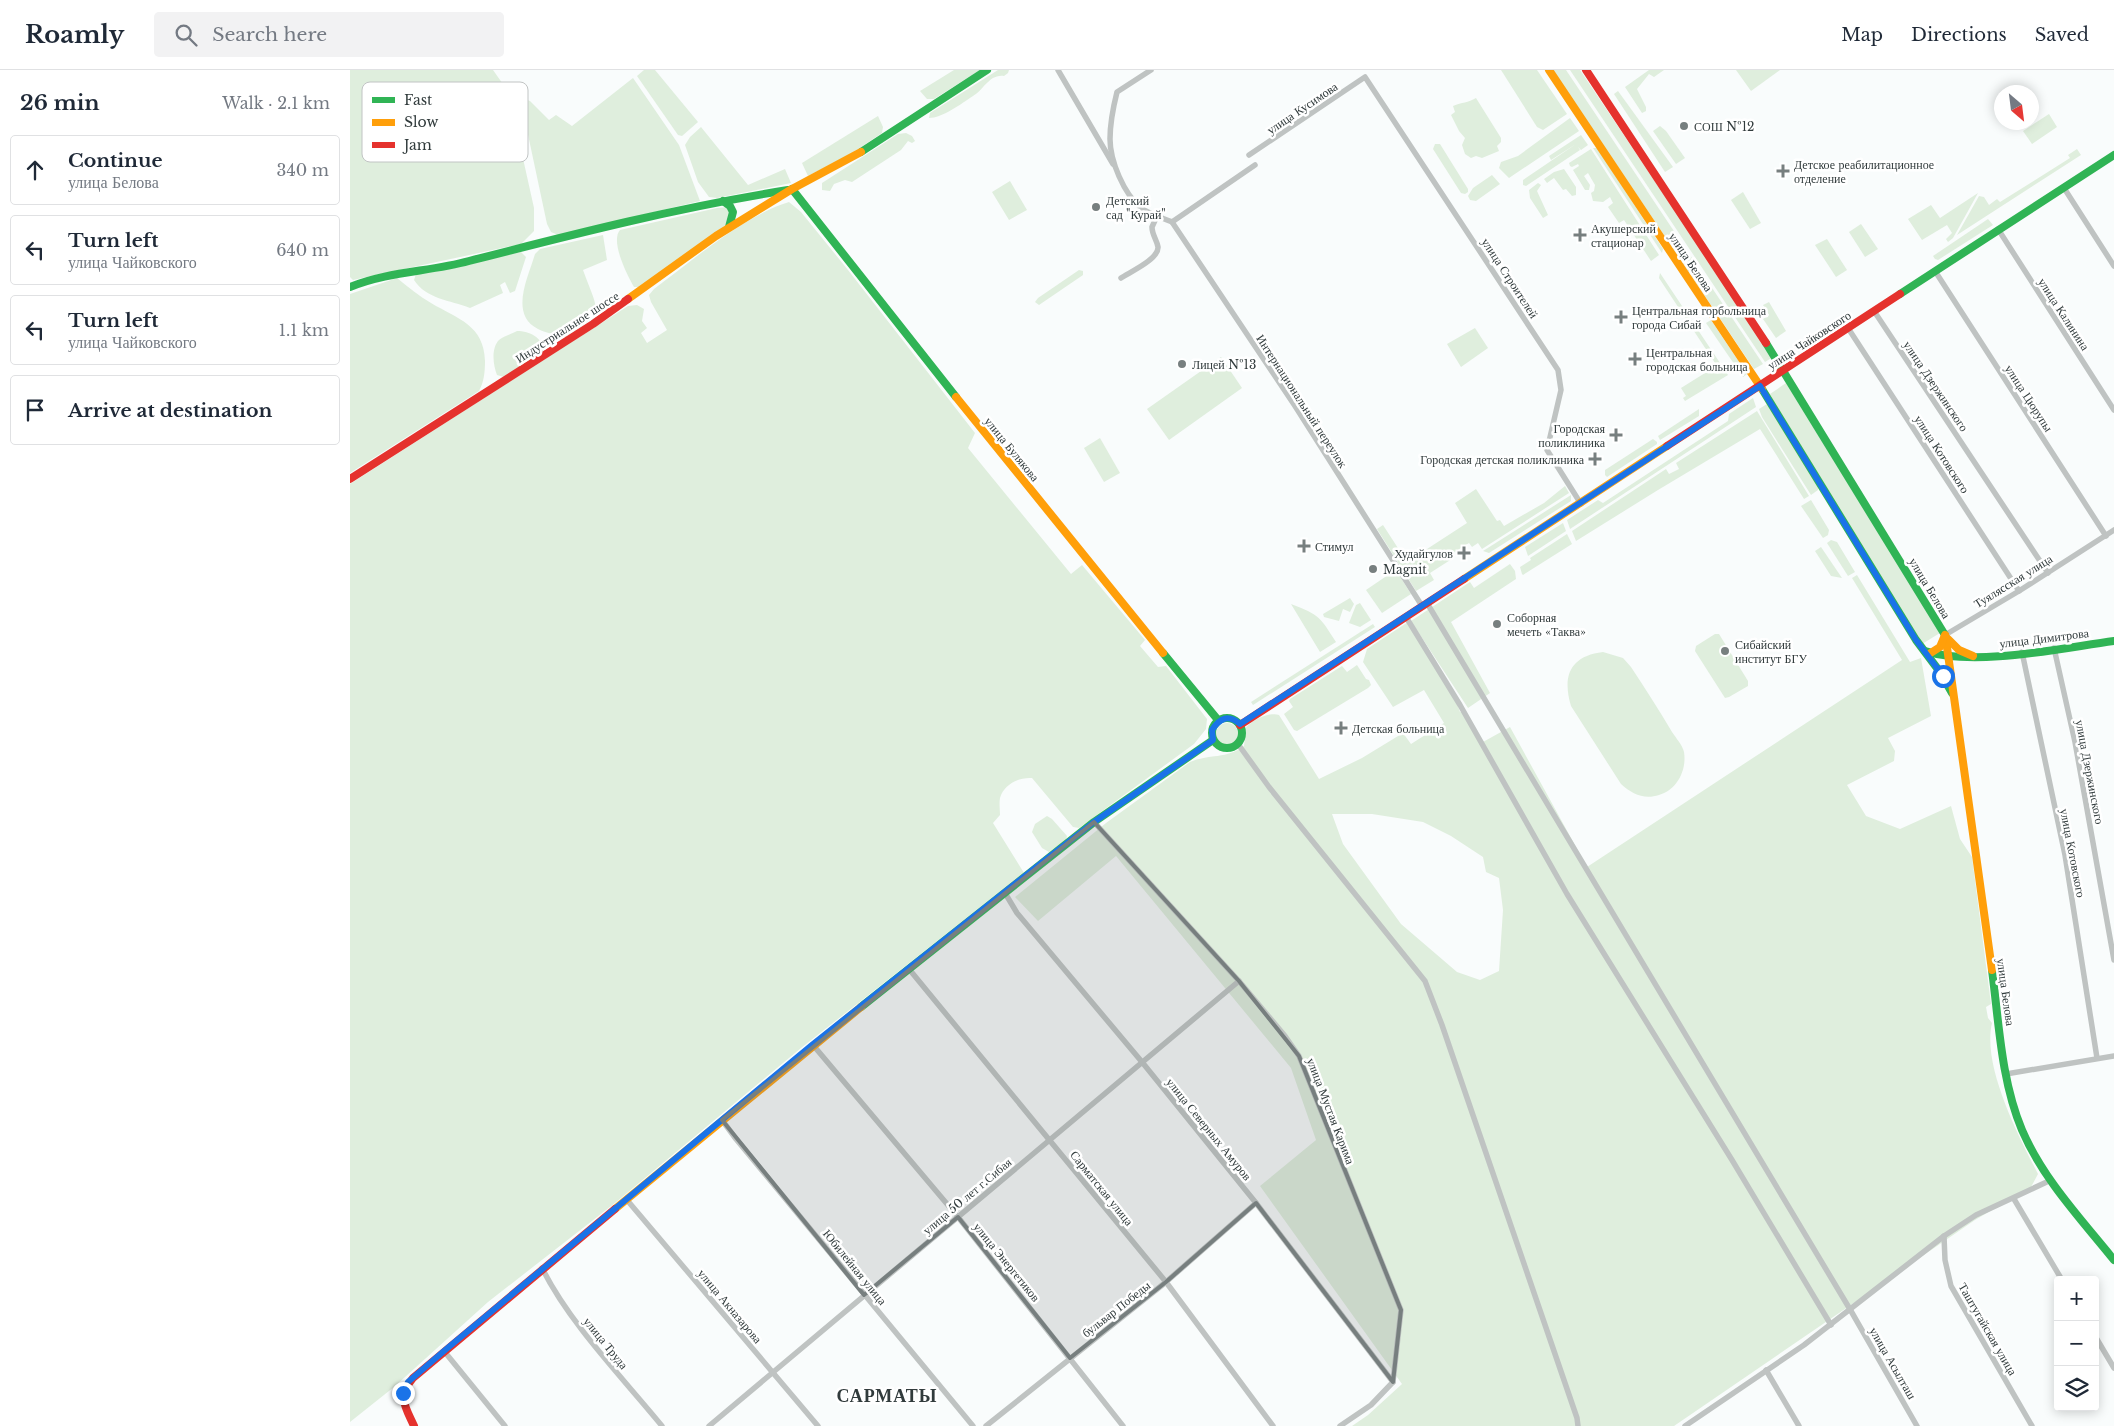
<!DOCTYPE html>
<html lang="en">
<head>
<meta charset="utf-8">
<style>
  :root { --surface:#fff; --page:#f2f2f3; --text:#1f2937; --muted:#747a83; --line:#e0e1e3 }
  body { margin:0; font-family:"Libre Baskerville",serif; background:var(--page); color:var(--text) }
  .controls { position:absolute; right:15px; bottom:15px; display:grid; overflow:hidden; border-radius:5px; box-shadow:0 2px 12px #0003 }
  .controls button { width:45px; height:45px; display:grid; place-items:center; padding:0; border:0; border-bottom:1px solid var(--line); background:var(--surface); color:var(--text); font:25px sans-serif }
  .compass { position:absolute; left:1644px; top:15px; width:45px; height:45px; border-radius:50%; background:var(--surface); box-shadow:0 2px 12px #0003; rotate:152deg }
  .stop { position:absolute; width:15px; height:15px; margin:-11px; border:4px solid #1a73e8; border-radius:50%; background:#fff }
  .stop.end { background:#1a73e8; border-color:#fff; box-shadow:0 1px 5px #0008 }
  .list { margin:0; padding:0; list-style:none }
  h2 { display:flex; justify-content:space-between; align-items:center; height:65px; margin:0; padding:0 20px; font-size:21px }
  h2 small { font-size:16px; font-weight:400; color:var(--muted) }
  .list li { display:grid; grid-template-columns:32px 1fr auto; gap:15px; align-items:center; box-sizing:border-box; height:70px; margin:0 10px 10px; padding:0 10px; border:1px solid var(--line); border-radius:5px }
  .list b { display:block; font-size:19px; white-space:nowrap }
  .list p { margin:0; font-size:16px; white-space:nowrap; color:var(--muted) }
  .list em { font-size:16px; font-style:normal; color:var(--muted) }
  .icon { flex:none; width:28px; height:28px; fill:none; stroke:currentColor; stroke-width:2; stroke-linecap:round; stroke-linejoin:round }
  .map { position:relative; flex:none; width:1764px; height:1356px; overflow:hidden }
  header { display:flex; align-items:center; gap:30px; box-sizing:border-box; height:70px; padding:0 25px; background:var(--surface); border-bottom:1px solid var(--line) }
  header strong { font-size:24px }
  nav { display:flex; gap:28px; margin-inline-start:auto; font-size:18px }
  .search { width:350px; height:45px; background:var(--page); display:flex; align-items:center; gap:12px; box-sizing:border-box; padding:0 18px; border-radius:5px; color:var(--muted); font-size:19px }
  main { display:flex }
  aside { flex:1; background:var(--surface) }
  .map>svg:first-child { display:block }
  .green { fill:#dfeedd; fill-rule:evenodd }
  .lines { fill:none; stroke-linecap:round; stroke-linejoin:round }
  .street { stroke:#bfc3c2; stroke-width:5.5 }
  .fast { stroke:#30b455; stroke-width:8 }
  .slow { stroke:#ff9f0a; stroke-width:8 }
  .jam { stroke:#e5322d; stroke-width:8 }
  .route { stroke:#1a73e8; stroke-width:6 }
  .marked { fill:#777f7f; fill-opacity:0.2; stroke:#777f7f; stroke-width:4; stroke-linejoin:round }
  .poi-dot { fill:#777f7f; stroke:#fff; stroke-width:2 }
  .labels { text-anchor:middle; dominant-baseline:central; stroke-width:5; stroke-linejoin:round; paint-order:stroke }
  .street-label { font-size:12px; fill:#313b3c; stroke:#fff }
  .poi-label { font-size:12px; fill:#313b3c; stroke:#fff; text-anchor:start }
  .district-label { font-size:18px; font-weight:bold; letter-spacing:1px; fill:#313b3c; stroke:#fff }
  .key { fill:#fff; stroke:#c1c4c4; stroke-width:1 }
  .key-label { font-size:14px; fill:#313b3c }
</style>
</head>
<body>
<header>
<strong>Roamly</strong>
<div class="search"><svg class="icon" aria-label="search" viewBox="0 0 24 24"><circle cx="10" cy="10" r="6"/><path d="M15 15l6 6"/></svg>Search here</div>
<nav><a>Map</a><a>Directions</a><a>Saved</a></nav>
</header>
<main>
<aside>
<h2>26 min<small>Walk · 2.1 km</small></h2>
<ul class="list">
<li><svg class="icon" aria-label="ahead" viewBox="0 0 24 24"><path d="M12 20V5M6 11l6-6 6 6"/></svg><div><b>Continue</b><p>улица Белова</p></div><em>340 m</em></li>
<li><svg class="icon" aria-label="left" viewBox="0 0 24 24"><path d="M17 20v-9H6M10 6l-5 5 5 5"/></svg><div><b>Turn left</b><p>улица Чайковского</p></div><em>640 m</em></li>
<li><svg class="icon" aria-label="left" viewBox="0 0 24 24"><path d="M17 20v-9H6M10 6l-5 5 5 5"/></svg><div><b>Turn left</b><p>улица Чайковского</p></div><em>1.1 km</em></li>
<li><svg class="icon" aria-label="arrive" viewBox="0 0 24 24"><path d="M6 21V4h12l-3 4 3 4H6"/></svg><div><b>Arrive at destination</b></div></li>
</ul>
</aside>
<div class="map">
<svg width="1764" height="1356" viewBox="0 0 1764 1356">
  <rect width="100%" height="100%" fill="#f9fcfc"/>
  <g class="green">
    <polygon points="0,0 143,0 155,17 162,39 184,138 184,161 171,174 21,206 3,210 0,207"/>
    <polygon points="294,0 305,0 348,52 332,66 328,65 287,6"/>
    <polygon points="604,0 630,0 584,29 577,29 570,21"/>
    <path d="M648 0H659L658 3 654 6C639 4 634 20 623 26 611 34 592 48 579 48L580 43Z"/>
    <polygon points="1151,0 1187,0 1217,44 1193,60 1187,57"/>
    <polygon points="1203,0 1216,0 1413,294 1404,299"/>
    <polygon points="1220,0 1230,0 1423,287 1415,292"/>
    <polygon points="1299,0 1314,0 1304,7 1299,4 1287,19 1296,37 1296,41 1292,43 1275,17"/>
    <polygon points="1386,0 1430,0 1401,21"/>
    <polygon points="283,8 329,75 350,131 208,165 201,162 197,154 170,27 180,31 199,50 206,45 222,56"/>
    <polygon points="1268,21 1323,97 1315,102 1264,24"/>
    <path d="M1126 28 1151 68V72L1147 76 1149 81 1132 88 1126 86 1121 88 1115 84 1112 75 1115 68 1109 61 1101 45 1105 42 1103 36C1112 32 1118 33 1126 28Z"/>
    <polygon points="1699,44 1707,57 1682,74 1673,61"/>
    <polygon points="528,46 533,57 532,63 499,85 458,106 452,93"/>
    <polygon points="1220,48 1229,61 1159,108 1149,98 1151,92 1168,86"/>
    <polygon points="1310,56 1316,61 1335,88 1326,94 1303,61"/>
    <polygon points="351,57 398,115 435,99 441,113 367,128 359,127 348,112 335,75 340,67"/>
    <polygon points="556,63 562,66 565,71 562,73 558,71 551,80 502,112 495,110 484,114 480,121 472,120 472,113 548,64"/>
    <polygon points="1231,65 1238,75 1231,80 1228,77 1230,80 1176,116 1173,115 1173,110 1226,74 1201,90 1199,86"/>
    <polygon points="1085,74 1090,74 1118,119 1118,122 1115,124 1111,123 1083,79"/>
    <polygon points="1243,78 1247,78 1313,179 1312,183"/>
    <polygon points="1241,79 1309,185 1301,191 1274,150 1269,153 1258,137 1263,133 1260,127 1253,132 1243,131 1241,123 1244,121 1245,115 1238,103 1234,106 1240,115 1239,120 1235,120 1223,100 1229,96 1228,94 1222,97 1220,96 1219,93"/>
    <polygon points="1727,79 1731,85 1607,165 1629,126 1634,127 1639,135 1647,129 1650,132 1720,88 1718,85"/>
    <polygon points="1214,99 1226,117 1226,125 1222,126 1216,119 1213,120 1204,108 1197,113 1194,109 1204,102"/>
    <polygon points="1142,105 1150,114 1126,131 1120,130 1118,126 1123,118"/>
    <polygon points="660,111 677,140 659,150 642,122"/>
    <polygon points="1188,113 1191,115 1187,121 1198,145 1193,148 1180,128 1179,120"/>
    <polygon points="1393,122 1411,153 1400,159 1381,130"/>
    <polygon points="1628,123 1603,168 1598,172 1596,169 1602,163 1597,155 1572,170 1558,149 1581,135 1590,148"/>
    <path d="M439 132 451 142 498 200 625 363 618 378 721 504 732 495 795 570 790 576 808 597 816 596 857 649 856 659 844 674 729 758 723 757 682 708C669 707 654 714 650 728 649 733 650 740 650 745L643 753 674 803 451 978 265 1133 138 1232 44 1317 0 1352V414L278 236 287 235 294 239 292 251 297 258 291 263 297 273 317 260 301 232 299 225 304 219C343 190 393 146 439 132Z"/>
    <path d="M378 137 381 145 377 154 290 217H284C277 205 260 171 270 160L367 138Z"/>
    <polygon points="1638,149 1643,155 1588,190 1585,189 1583,186"/>
    <polygon points="1511,154 1528,179 1515,187 1499,162"/>
    <path d="M253 165 257 190 233 200C249 244 256 241 215 267 207 265 196 263 188 259 159 244 178 208 185 184L190 179Z"/>
    <polygon points="1477,169 1497,200 1486,207 1465,175"/>
    <path d="M171 182 176 187 165 221 160 223 155 212 150 215 153 223 120 238C100 230 76 229 64 210L66 204Z"/>
    <polygon points="729,200 733,201 733,205 689,235 685,232 688,228"/>
    <polygon points="1310,203 1378,305 1335,331 1333,328 1336,326 1331,318 1363,298 1365,293 1309,208"/>
    <path d="M47 208C58 217 69 226 81 233 108 249 134 255 135 291 135 302 134 312 129 321L0 403V224Z"/>
    <polygon points="1419,232 1436,261 1426,268 1413,249 1419,245 1413,235"/>
    <polygon points="1361,250 1397,304 1393,307 1356,253"/>
    <polygon points="1125,258 1138,278 1111,297 1097,274"/>
    <path d="M167 261C180 261 194 268 193 282L154 307 147 305C143 295 141 278 149 270 154 266 162 264 167 261Z"/>
    <polygon points="871,287 892,318 819,370 797,339"/>
    <polygon points="1436,313 1590,563 1572,574 1423,330 1420,324"/>
    <polygon points="1403,328 1406,337 1220,459 1217,450 1248,430 1253,433 1378,351 1379,344"/>
    <polygon points="1417,334 1468,417 1468,420 1461,425 1412,347 1409,339"/>
    <polygon points="1349,339 1349,346 1310,370 1308,366"/>
    <polygon points="1407,341 1459,426 1454,429 1410,359 1308,420 1226,471 1222,461 1316,399 1319,404 1329,399 1326,393"/>
    <polygon points="750,368 770,403 754,412 734,378"/>
    <polygon points="1303,369 1307,372 1307,374 1257,407 1255,405 1255,400"/>
    <polygon points="1215,416 1219,423 1132,479 1128,473 1122,477 1119,473 1103,483 1105,487 1080,503 1084,510 1066,521 1027,459 1033,455 1057,492 1117,453 1105,433 1126,419 1147,451 1150,450 1154,456 1194,433"/>
    <polygon points="1221,425 1221,431 1139,483 1133,481"/>
    <polygon points="1461,430 1479,460 1478,465 1473,468 1451,436"/>
    <polygon points="1213,453 1216,461 1178,486 1175,477"/>
    <polygon points="1217,464 1222,474 1173,505 1172,504 1170,497 1181,490 1180,488"/>
    <polygon points="1481,470 1487,472 1505,502 1498,506 1477,473"/>
    <polygon points="1471,477 1492,508 1481,506 1465,481"/>
    <polygon points="1160,494 1165,501 1166,509 1101,552 1140,623 1118,638 1061,551 1120,512 1124,518"/>
    <polygon points="1038,505 1049,505 1061,524 1032,543 1016,520"/>
    <path d="M1507 505 1560 592 1571 588 1581 646 1538 668 1545 681 1544 691 1497 715 1516 746 1550 759 1601 736 1610 769 1622 787 1641 934 1636 937 1638 948 1642 953C1632 996 1668 1065 1688 1104L1681 1117 1625 1150 1324 1356H1002L1018 1345 1052 1314 910 1116 966 1070 941 998 766 786 688 851 665 827 756 753 840 692C858 684 878 689 894 676 895 671 894 665 895 660 897 652 920 641 929 645L969 709 1012 688 1053 663 1061 674 1094 653 1074 620 1043 637 1013 592 1017 579 1058 552 1106 630 1110 642 1113 641 1133 672 1160 657 1237 797 1552 590 1502 508ZM982 744H1022L1073 752 1101 766 1133 787 1136 802 1149 808 1153 840 1149 901 1130 910 1107 902 1051 854 993 774Z"/>
    <polygon points="1000,528 1004,534 1000,542 993,539 989,551 974,547 973,544"/>
    <polygon points="1010,533 1021,550 1010,557 999,553 1006,535"/>
    <path d="M941 534C970 545 970 547 986 572L970 582Z"/>
    <polygon points="1023,554 1025,557 903,635 901,632"/>
    <polygon points="1365,564 1369,564 1398,611 1398,616 1379,627 1375,628 1345,581 1346,576"/>
    <path d="M1253 582 1273 588 1281 597C1295 618 1309 640 1322 662 1326 668 1333 676 1334 682 1337 700 1327 720 1309 725 1294 730 1282 724 1271 714L1221 636C1212 606 1220 586 1253 582Z"/>
    <polygon points="1007,595 1016,609 1019,610 1021,615 1018,618 947,661 944,660 934,644 943,637 939,631 940,629 992,596 997,602"/>
    <circle cx="877" cy="664" r="11"/>
    <polygon points="697,746 702,749 717,766 716,770 699,782 692,778 682,762 685,754"/>
  </g>
  <g class="lines">
    <g class="street">
      <polyline points="708,0 763,94"/>
      <path d="M801 0 767 22C763 38 760 53 760 69 760 91 774 124 791 138 799 144 813 148 822 152L945 336 1072 536"/>
      <polyline points="899,85 1015,7 1208,300 1211,320 1197,380 1231,434"/>
      <polyline points="1714,118 1764,196"/>
      <polyline points="822,152 905,95"/>
      <polyline points="1648,159 1764,340"/>
      <polyline points="1585,201 1756,466"/>
      <path d="M771 208C780 202 809 189 808 177 807 170 802 165 802 157L807 146"/>
      <polyline points="1524,241 1698,503"/>
      <polyline points="1498,258 1669,521"/>
      <polyline points="1077,533 1501,1241 1567,1356"/>
      <polyline points="1056,547 1110,635 1217,824 1382,1090 1481,1255"/>
      <polyline points="1595,565 1669,521 1764,460"/>
      <polyline points="1704,578 1725,672 1764,890"/>
      <polyline points="1672,582 1715,785 1747,988"/>
      <polyline points="888,674 919,717 1075,911 1092,955 1227,1348 1228,1356"/>
      <polyline points="744,752 889,911 935,966 949,986 1051,1240 1043,1312"/>
      <polyline points="655,823 667,843 792,992 906,1133 1043,1312"/>
      <polyline points="559,899 816,1212 923,1356"/>
      <polyline points="463,975 608,1147 773,1356"/>
      <polyline points="1656,1004 1764,986"/>
      <polyline points="372,1050 386,1069 623,1356"/>
      <polyline points="1664,1129 1712,1210"/>
      <polyline points="277,1130 468,1356"/>
      <polyline points="1594,1166 1595,1190 1601,1216 1682,1356"/>
      <path d="M192 1198C220 1254 272 1307 312 1356"/>
      <polyline points="1745,1266 1764,1298"/>
      <polyline points="94,1281 155,1356"/>
      <polyline points="1416,1300 1449,1356"/>
      <polyline points="359,1356 889,911"/>
      <polyline points="636,1356 816,1212 906,1133"/>
      <polyline points="990,1356 1021,1335 1043,1312"/>
      <polyline points="1335,1356 1454,1275 1594,1166 1626,1145 1701,1110"/>
    </g>
    <g class="fast">
      <polyline points="511,82 637,0"/>
      <polyline points="442,119 606,327"/>
      <polyline points="373,131 380,136 383,142 379,157"/>
      <path d="M0 217C39 201 79 202 119 191 224 164 330 137 438 120"/>
      <polyline points="1550,224 1764,85"/>
      <polyline points="1416,273 1595,565 1596,570"/>
      <polyline points="1412,319 1566,570 1590,602 1602,623"/>
      <path d="M1575 581C1625 597 1711 578 1764 571"/>
      <polyline points="813,583 868,650"/>
      <circle cx="877" cy="663" r="15"/>
      <path d="M1642 900C1649 953 1651 1010 1672 1060 1693 1109 1731 1149 1764 1190"/>
      <polyline points="511,937 744,752 863,670"/>
    </g>
    <g class="slow">
      <polyline points="1199,0 1412,319"/>
      <polyline points="278,229 366,166 442,119 511,82"/>
      <polyline points="606,327 813,583"/>
      <polyline points="1114,509 1317,376"/>
      <polyline points="1598,569 1609,580 1623,586"/>
      <polyline points="1596,570 1642,900"/>
      <polyline points="1579,584 1590,577 1595,565"/>
      <polyline points="265,1139 511,937"/>
    </g>
    <g class="jam">
      <polyline points="1236,0 1416,273"/>
      <polyline points="1317,376 1550,224"/>
      <polyline points="0,409 243,254 278,229"/>
      <polyline points="890,655 1114,509"/>
      <path d="M64 1356C55 1336 47 1327 63 1308L265 1139"/>
    </g>
  </g>
  <g class="lines">
    <path class="route" d="M53 1323 58 1312 94 1281 463 974 695 790 744 752 863 670 862 660C870 648 878 644 890 654L1410 316 1566 570 1593 606"/>
  </g>
  <path class="marked" d="M744 752 889 911 949 986 1051 1240 1043 1312 906 1133 816 1212 720 1288 608 1147 514 1225 372 1050Z"/>
  <g class="poi-dot">
    <circle cx="1334" cy="56" r="5"/>
    <path d="M1430.5 93.5h5v5h5v5h-5v5h-5v-5h-5v-5h5z"/>
    <circle cx="746" cy="137" r="5"/>
    <path d="M1227.5 157.5h5v5h5v5h-5v5h-5v-5h-5v-5h5z"/>
    <path d="M1268.5 239.5h5v5h5v5h-5v5h-5v-5h-5v-5h5z"/>
    <path d="M1282.5 281.5h5v5h5v5h-5v5h-5v-5h-5v-5h5z"/>
    <circle cx="832" cy="294" r="5"/>
    <path d="M1263.5 357.5h5v5h5v5h-5v5h-5v-5h-5v-5h5z"/>
    <path d="M1242.5 381.5h5v5h5v5h-5v5h-5v-5h-5v-5h5z"/>
    <path d="M951.5 468.5h5v5h5v5h-5v5h-5v-5h-5v-5h5z"/>
    <path d="M1111.5 475.5h5v5h5v5h-5v5h-5v-5h-5v-5h5z"/>
    <circle cx="1023" cy="499" r="5"/>
    <circle cx="1147" cy="554" r="5"/>
    <circle cx="1375" cy="581" r="5"/>
    <path d="M988.5 650.5h5v5h5v5h-5v5h-5v-5h-5v-5h5z"/>
  </g>
  <g class="labels">
    <g class="street-label">
      <text transform="translate(952 38) rotate(-34)">улица Кусимова</text>
      <text transform="translate(1341 192) rotate(56)">улица Белова</text>
      <text transform="translate(1160 208) rotate(57)">улица Строителей</text>
      <text transform="translate(1714 244) rotate(57)">улица Калинина</text>
      <text transform="translate(217 257) rotate(-33)">Индустриальное шоссе</text>
      <text transform="translate(1459 270) rotate(-33)">улица Чайковского</text>
      <text transform="translate(1586 316) rotate(56)">улица Дзержинского</text>
      <text transform="translate(1679 328) rotate(57)">улица Цюрупы</text>
      <text transform="translate(952 331) rotate(57)">Интернациональный переулок</text>
      <text transform="translate(662 379) rotate(51)">улица Булякова</text>
      <text transform="translate(1592 384) rotate(57)">улица Котовского</text>
      <text transform="translate(1663 511) rotate(-32)">Туялясская улица</text>
      <text transform="translate(1580 518) rotate(59)">улица Белова</text>
      <text transform="translate(1694 568) rotate(-7)">улица Димитрова</text>
      <text transform="translate(1740 702) rotate(79)">улица Дзержинского</text>
      <text transform="translate(1723 783) rotate(79)">улица Котовского</text>
      <text transform="translate(1656 922) rotate(82)">улица Белова</text>
      <text transform="translate(981 1041) rotate(69)">улица Мустая Карима</text>
      <text transform="translate(859 1059) rotate(51)">улица Северных Амуров</text>
      <text transform="translate(752 1118) rotate(51)">Сарматская улица</text>
      <text transform="translate(617 1126) rotate(-40)">улица 50 лет г.Сибая</text>
      <text transform="translate(657 1192) rotate(51)">улица Энергетиков</text>
      <text transform="translate(505 1197) rotate(51)">Юбилейная улица</text>
      <text transform="translate(380 1236) rotate(50)">улица Акназарова</text>
      <text transform="translate(766 1239) rotate(-38)">бульвар Победы</text>
      <text transform="translate(1638 1259) rotate(60)">Таштугайская улица</text>
      <text transform="translate(256 1273) rotate(51)">улица Труда</text>
      <text transform="translate(1543 1293) rotate(60)">улица Асылташ</text>
    </g>
    <g class="poi-label">
      <text x="1344" y="56">СОШ №12</text>
      <text x="1444" y="94">Детское реабилитационное<tspan x="1444" dy="14">отделение</tspan></text>
      <text x="756" y="130">Детский<tspan x="756" dy="14">сад "Курай"</tspan></text>
      <text x="1241" y="158">Акушерский<tspan x="1241" dy="14">стационар</tspan></text>
      <text x="1282" y="240">Центральная горбольница<tspan x="1282" dy="14">города Сибай</tspan></text>
      <text x="1296" y="282">Центральная<tspan x="1296" dy="14">городская больница</tspan></text>
      <text x="842" y="294">Лицей №13</text>
      <text x="1255" y="358" text-anchor="end">Городская<tspan x="1255" dy="14">поликлиника</tspan></text>
      <text x="1234" y="389" text-anchor="end">Городская детская поликлиника</text>
      <text x="965" y="476">Стимул</text>
      <text x="1103" y="483" text-anchor="end">Худайгулов</text>
      <text x="1033" y="499">Magnit</text>
      <text x="1157" y="547">Соборная<tspan x="1157" dy="14">мечеть «Таква»</tspan></text>
      <text x="1385" y="574">Сибайский<tspan x="1385" dy="14">институт БГУ</tspan></text>
      <text x="1002" y="658">Детская больница</text>
    </g>
    <g class="district-label">
      <text x="537" y="1326">САРМАТЫ</text>
    </g>
  </g>
  <rect x="12" y="12" width="166" height="80" rx="8" class="key"/>
  <rect x="22" y="27" width="23" height="6" fill="#30b455"/>
  <rect x="22" y="49" width="23" height="7" fill="#ff9f0a"/>
  <rect x="22" y="72" width="23" height="6" fill="#e5322d"/>
  <g class="key-label">
    <text x="54" y="35">Fast</text>
    <text x="54" y="57">Slow</text>
    <text x="54" y="80">Jam</text>
  </g>
</svg>
<div class="controls">
<button>+</button>
<button>−</button>
<button><svg class="icon" aria-label="layers" viewBox="0 0 24 24"><path d="M12 4l9 5-9 5-9-5zM3 14l9 5 9-5"/></svg></button>
</div>
<svg class="compass" viewBox="-18 -18 36 36"><path d="M0-13l5 13h-10z" fill="#e53935"/><path d="M0 13l5-13h-10z" fill="#747a83"/></svg>
<div class="stop" style="left:1593px;top:606px"></div>
<div class="stop end" style="left:53px;top:1323px"></div>
</div>
</main>
</body>
</html>
